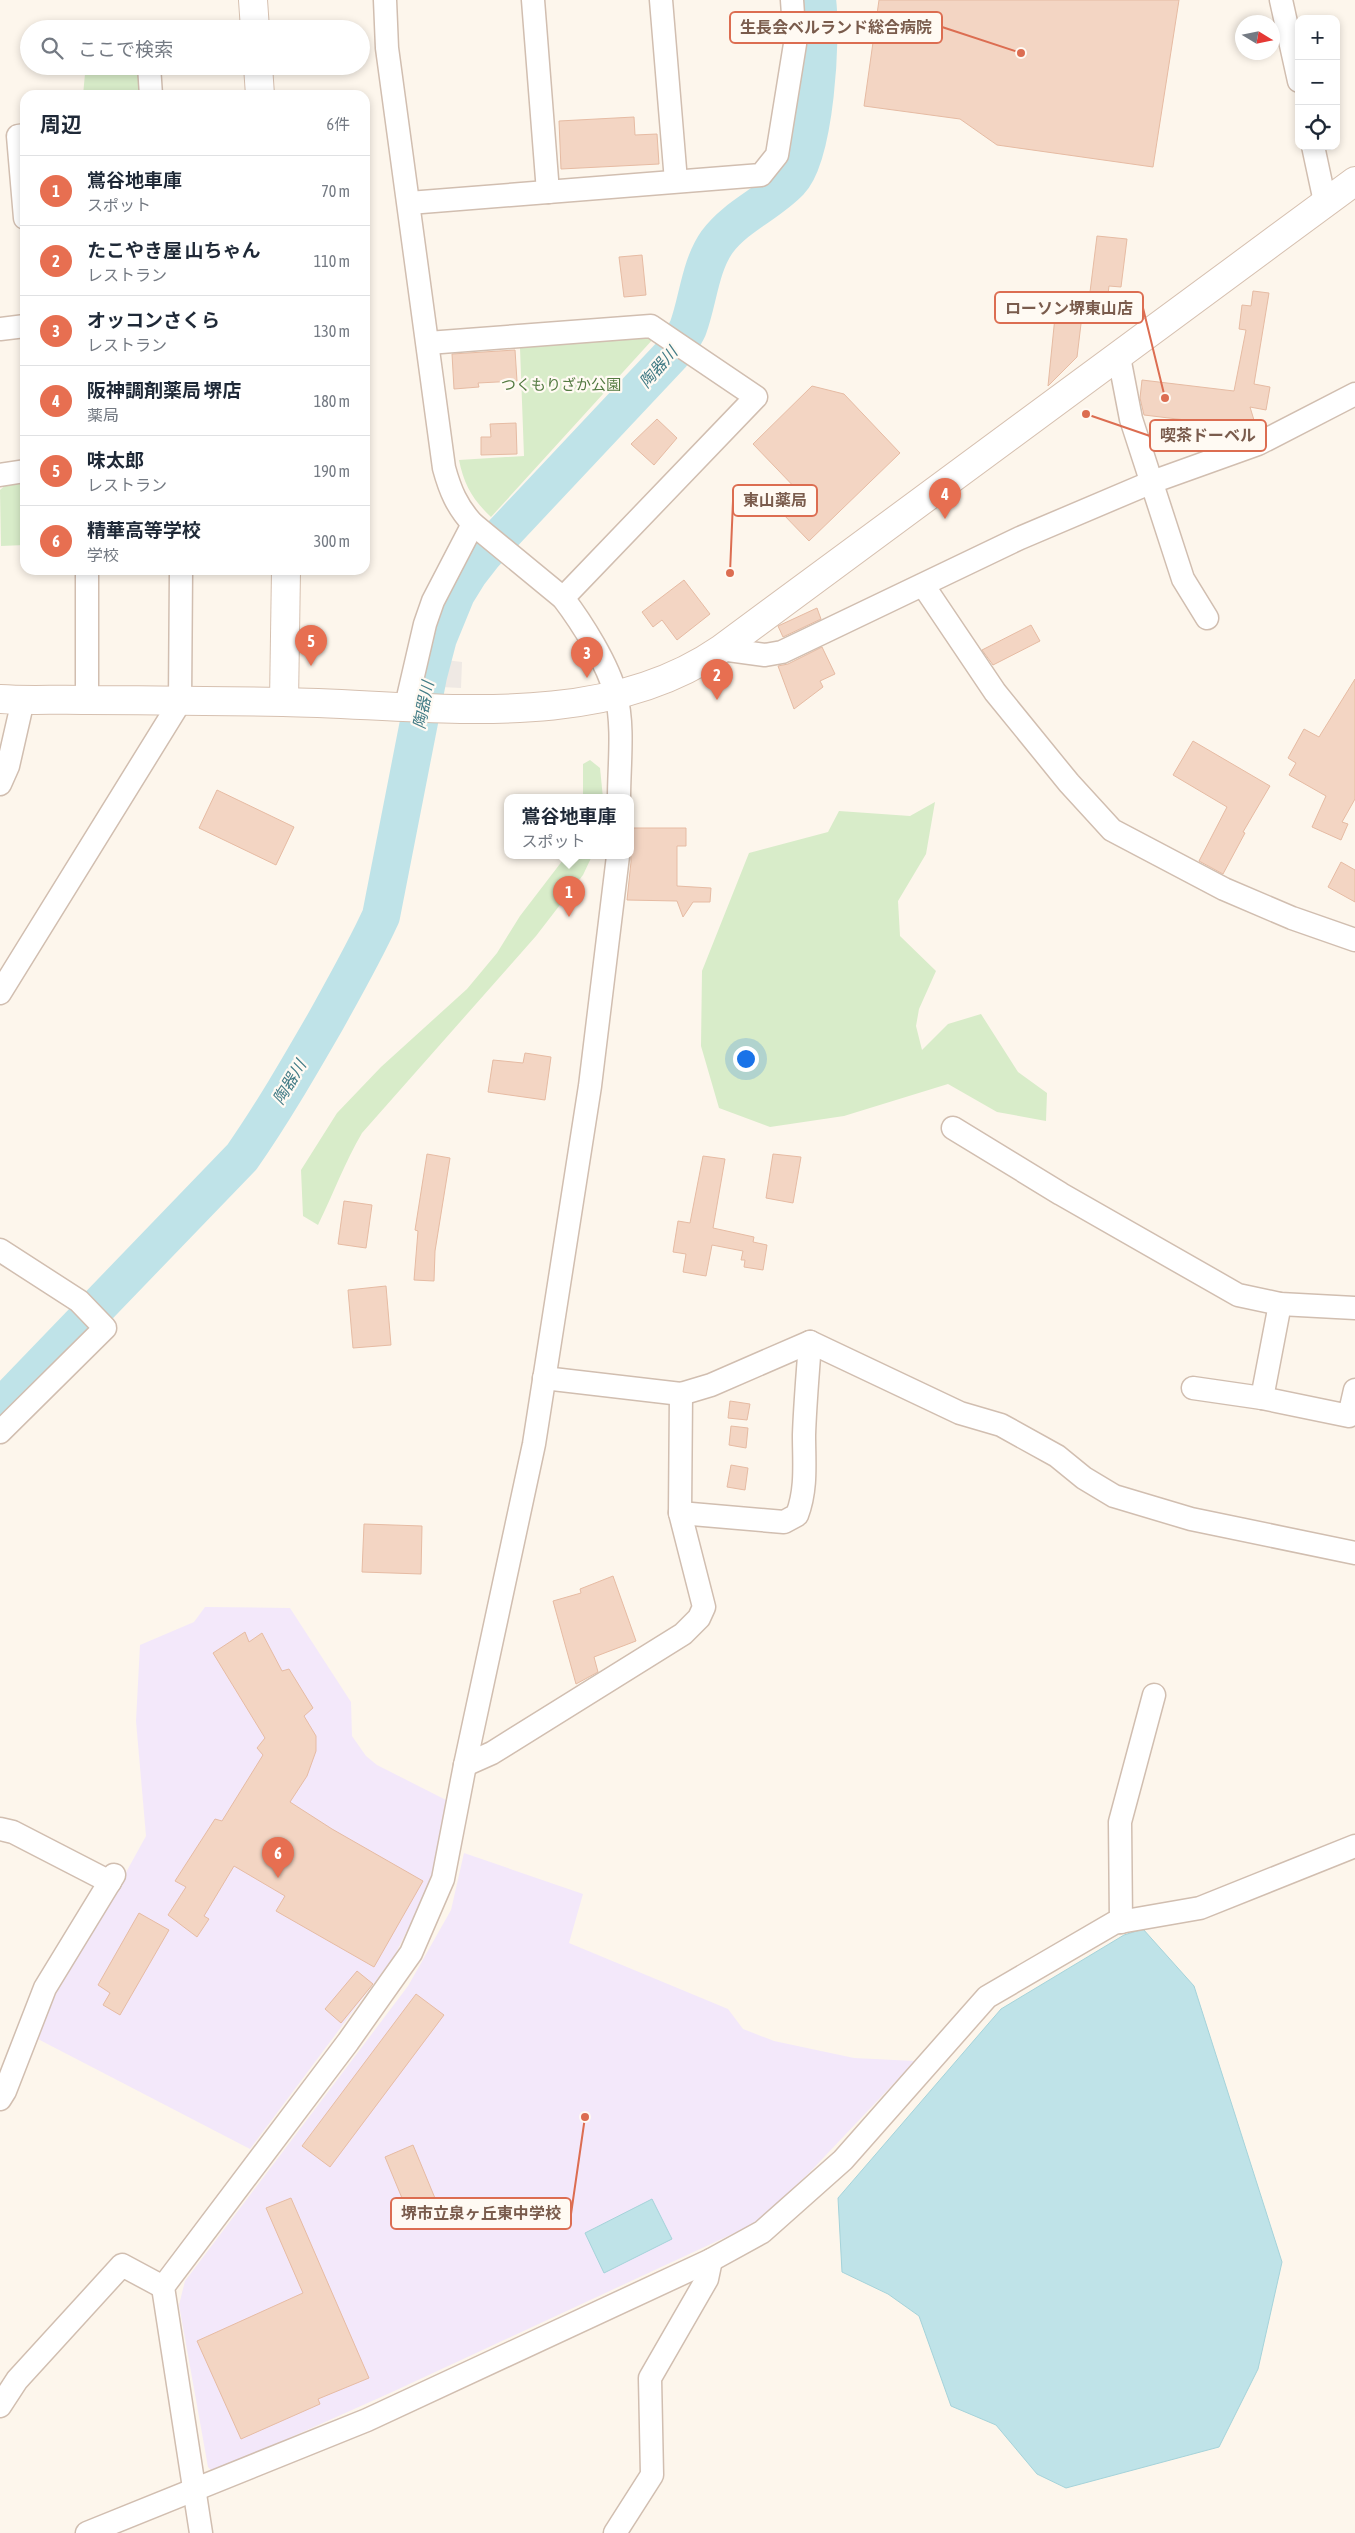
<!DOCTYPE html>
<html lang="ja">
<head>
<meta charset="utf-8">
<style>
  :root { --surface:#fff; --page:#f6f6f7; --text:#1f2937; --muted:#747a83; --line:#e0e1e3; --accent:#e76f51 }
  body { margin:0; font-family:"Asap Condensed","Noto Sans JP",sans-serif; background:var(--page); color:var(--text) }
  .controls { position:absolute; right:15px; top:15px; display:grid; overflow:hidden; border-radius:10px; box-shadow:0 2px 8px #0003 }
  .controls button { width:45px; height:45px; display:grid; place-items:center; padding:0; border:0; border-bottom:1px solid var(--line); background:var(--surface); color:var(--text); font:25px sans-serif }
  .compass { position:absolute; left:1235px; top:15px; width:45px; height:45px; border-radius:50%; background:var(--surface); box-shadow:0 2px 8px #0003; rotate:100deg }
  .you { position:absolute; left:745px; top:1058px; width:18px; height:18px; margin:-12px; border:4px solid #fff; border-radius:50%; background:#1a73e8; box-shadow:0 0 0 8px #1a73e833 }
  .badge { display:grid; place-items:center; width:32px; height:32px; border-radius:50%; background:var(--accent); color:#fff; font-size:16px; font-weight:700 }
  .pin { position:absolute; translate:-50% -41px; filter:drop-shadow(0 1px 2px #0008) }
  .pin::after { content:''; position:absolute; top:26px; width:18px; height:15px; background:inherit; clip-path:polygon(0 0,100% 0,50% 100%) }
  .popup { position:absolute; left:504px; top:794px; width:130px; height:65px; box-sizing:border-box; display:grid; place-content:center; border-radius:10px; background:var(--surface); filter:drop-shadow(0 1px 4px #0005); font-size:16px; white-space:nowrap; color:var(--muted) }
  .popup b { font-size:19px; color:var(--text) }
  .popup::after { content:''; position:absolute; left:50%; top:100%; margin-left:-10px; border:10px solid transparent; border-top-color:var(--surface) }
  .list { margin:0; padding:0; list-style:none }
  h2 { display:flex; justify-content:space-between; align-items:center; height:65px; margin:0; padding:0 20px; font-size:21px }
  h2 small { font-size:16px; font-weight:400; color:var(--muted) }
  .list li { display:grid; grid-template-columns:32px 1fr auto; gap:15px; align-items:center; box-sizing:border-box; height:70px; padding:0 20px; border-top:1px solid var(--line) }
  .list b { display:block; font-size:19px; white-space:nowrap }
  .list p { margin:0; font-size:16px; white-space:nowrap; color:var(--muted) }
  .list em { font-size:16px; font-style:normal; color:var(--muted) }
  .icon { flex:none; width:28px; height:28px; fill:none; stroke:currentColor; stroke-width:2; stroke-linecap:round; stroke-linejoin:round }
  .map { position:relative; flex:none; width:1355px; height:2533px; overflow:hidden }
  .search { position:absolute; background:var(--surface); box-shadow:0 2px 8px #0003; left:20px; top:20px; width:350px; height:55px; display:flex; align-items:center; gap:12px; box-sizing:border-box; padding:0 18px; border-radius:28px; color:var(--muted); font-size:19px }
  .panel { position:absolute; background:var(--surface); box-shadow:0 2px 8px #0003; left:20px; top:90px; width:350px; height:485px; border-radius:15px }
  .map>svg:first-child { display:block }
  .industrial { fill:#efe9e4 }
  .education { fill:#f3e8fa }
  .green { fill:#d8ecc9 }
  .water { fill:#bfe3e8; stroke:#a5d3da }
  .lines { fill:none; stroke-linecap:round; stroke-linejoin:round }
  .river { stroke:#bfe3e8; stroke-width:38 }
  .building { fill:#f3d5c3; stroke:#e6bba3 }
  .street-casing { stroke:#d1beb0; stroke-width:25 }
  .secondary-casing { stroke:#d6c0b0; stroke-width:30 }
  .street { stroke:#fff; stroke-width:22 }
  .secondary { stroke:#fff; stroke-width:28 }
  .labels { text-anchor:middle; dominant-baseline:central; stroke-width:4.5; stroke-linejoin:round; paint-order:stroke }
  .park-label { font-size:15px; fill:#537a41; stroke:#fffaf3 }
  .water-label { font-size:16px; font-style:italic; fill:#437c86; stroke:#fffaf3 }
  .leader { fill:none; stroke:#dc6d51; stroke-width:2 }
  .callout-dot { fill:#dc6d51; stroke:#fffaf3; stroke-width:2 }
  .callout { fill:#fffaf3; stroke:#dc6d51; stroke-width:2 }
  .callout-label { font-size:16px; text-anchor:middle; font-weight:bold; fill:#7a5c4d }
</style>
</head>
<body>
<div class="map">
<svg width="1355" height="2533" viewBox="0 0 1355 2533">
  <rect width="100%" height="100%" fill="#fdf6ec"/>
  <polygon class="industrial" points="446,660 462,662 461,688 441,687"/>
  <g class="education">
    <polygon points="205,1607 290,1608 351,1702 352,1736 366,1756 377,1765 448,1801 432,1880 395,1955 250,2149 34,2037 50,1991 124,1876 146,1836 136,1721 140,1645 194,1622"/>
    <polygon points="464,1853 583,1894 569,1943 728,2009 743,2029 774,2041 854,2058 915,2061 809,2173 756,2223 390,2393 213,2472 208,2467 179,2305 185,2281 408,1986 451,1910"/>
  </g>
  <g class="green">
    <polygon points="89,66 140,66 142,95 83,95 85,74"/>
    <path d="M646 334 654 338 491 517C473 500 464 485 459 460L524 456 520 348Z"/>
    <polygon points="25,481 25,545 1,546 0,490 8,483"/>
    <polygon points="590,760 600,768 603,798 583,798 583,764"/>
    <polygon points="935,802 926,854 898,901 900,936 936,971 919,1009 916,1026 922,1050 948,1024 981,1014 1018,1072 1047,1093 1046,1121 997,1112 948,1084 844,1116 770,1127 719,1108 701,1046 702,971 749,853 828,832 839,811 910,816"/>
    <path d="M566 856H592L583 875 536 936 362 1133C345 1162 333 1194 318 1225L303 1216 301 1170 337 1113 381 1067 467 989 497 953 520 916Z"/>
  </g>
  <g class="water">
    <polygon points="1143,1929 1194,1986 1282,2262 1258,2369 1219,2447 1066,2488 1037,2474 996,2425 951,2406 919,2316 888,2294 842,2272 838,2198 1001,2009 1124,1935"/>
    <polygon points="652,2199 672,2239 604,2273 585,2233"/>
  </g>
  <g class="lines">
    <path class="river" d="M0 1408 242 1157C272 1114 298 1069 324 1024 344 988 364 953 381 916L428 676 438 638 456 594 469 573 483 555 672 354C677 346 684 337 688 328 698 301 700 266 717 242 736 216 768 204 790 181 815 156 822 36 817 0"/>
  </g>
  <g class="building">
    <polygon points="879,0 1179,0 1153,167 997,145 960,119 864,106"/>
    <polygon points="634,117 635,135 657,134 659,164 561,169 559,121"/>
    <polygon points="1097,236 1127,239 1121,287 1109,286 1108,294 1090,292"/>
    <polygon points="642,255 646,295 624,297 619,257"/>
    <polygon points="1253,291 1269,293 1254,384 1270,387 1266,410 1250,407 1257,430 1234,439 1224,437 1227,425 1144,415 1140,398 1142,380 1234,391 1246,330 1239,329 1242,305 1251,306"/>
    <polygon points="1057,297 1084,299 1077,357 1048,386"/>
    <polygon points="515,350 517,381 478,383 479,387 454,389 452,354"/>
    <polygon points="812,386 844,394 900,453 809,541 782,513 801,494 753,444"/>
    <polygon points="657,419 677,438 654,465 631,444"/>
    <polygon points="516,423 517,454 481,455 481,437 491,437 490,424"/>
    <polygon points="684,580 710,614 677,640 662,620 653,627 642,612"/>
    <polygon points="817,608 821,619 783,637 778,626"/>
    <polygon points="1031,625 1040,641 993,665 982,650"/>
    <polygon points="822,647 835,674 820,681 823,687 794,709 778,666 788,664"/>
    <polygon points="1355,679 1355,799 1342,822 1348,824 1341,840 1312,827 1326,796 1289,775 1296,763 1288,758 1304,729 1319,737"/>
    <polygon points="1193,741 1270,786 1243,832 1245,833 1223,874 1199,861 1227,807 1173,775"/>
    <polygon points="217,790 294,827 276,865 199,828"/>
    <polygon points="630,828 686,828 686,846 677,846 677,886 711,888 710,902 693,902 683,917 677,901 627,900 631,862"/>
    <polygon points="1341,862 1355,870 1355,902 1328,887"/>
    <polygon points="525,1053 551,1057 545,1100 488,1092 493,1060 523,1063"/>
    <polygon points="427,1154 450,1158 435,1251 434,1281 414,1280 418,1231 415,1230"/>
    <polygon points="773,1154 801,1157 793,1203 766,1198"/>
    <polygon points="703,1156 725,1159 713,1228 754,1237 753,1242 767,1245 763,1270 744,1267 745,1260 741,1260 743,1251 712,1245 706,1276 683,1272 686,1254 673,1252 678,1221 690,1223"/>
    <polygon points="344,1201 372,1205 366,1248 338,1244"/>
    <polygon points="386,1286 391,1345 353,1348 348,1290"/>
    <polygon points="730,1401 750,1404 747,1420 728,1418"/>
    <polygon points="731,1426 748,1428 746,1448 729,1445"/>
    <polygon points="731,1465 748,1468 745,1490 727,1487"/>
    <polygon points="364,1524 422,1526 421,1574 362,1572"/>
    <polygon points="613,1576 636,1641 594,1657 598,1672 576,1684 553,1601 581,1593 580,1589"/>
    <polygon points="245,1632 249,1642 262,1633 282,1671 289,1669 313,1708 304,1716 316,1736 316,1751 307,1776 290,1802 332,1829 423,1881 374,1967 276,1911 285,1896 234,1866 204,1916 209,1919 197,1937 168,1915 186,1887 175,1881 215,1819 222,1821 263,1755 257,1748 265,1738 213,1653"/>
    <polygon points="139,1913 169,1930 120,2015 103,2005 110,1993 98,1985"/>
    <polygon points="357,1971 373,1984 341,2023 325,2009"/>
    <polygon points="416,1994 444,2015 330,2167 302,2146"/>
    <polygon points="413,2145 437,2203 409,2215 385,2157"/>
    <polygon points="291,2198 369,2378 318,2399 320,2404 241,2439 197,2341 303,2293 266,2208"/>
  </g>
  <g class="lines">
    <g class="street-casing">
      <g id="street">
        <path d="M385 0 387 48 444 468C450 490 457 507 473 524L563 598C582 623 608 664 616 695 624 727 619 765 619 798"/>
        <polyline points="533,0 548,192"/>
        <polyline points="661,0 676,181"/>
        <polyline points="1281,0 1299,81"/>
        <polyline points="151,66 149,66 151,95"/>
        <polyline points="25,135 18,136 25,218"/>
        <polyline points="1313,146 1325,202"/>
        <polyline points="409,203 761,175 777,155 795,44 792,0"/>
        <polyline points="0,329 25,326"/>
        <polyline points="428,343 651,326 756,397 563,598"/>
        <polyline points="1119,357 1131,419 1183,579 1207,618"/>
        <polyline points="0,475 25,471"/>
        <polyline points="923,585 995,692 1069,783 1112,830 1224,889 1292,918 1355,940"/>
        <polyline points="721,649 765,655 782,652 1020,538 1152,482 1258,444 1355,394"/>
        <polyline points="87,700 87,570"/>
        <polyline points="406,706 425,624 433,601 473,524"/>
        <polyline points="0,784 8,766 23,700"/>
        <polyline points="0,993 180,702 181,570"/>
        <polyline points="953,1128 1061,1194 1238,1295 1280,1304 1355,1308"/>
        <polyline points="0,1250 79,1301 105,1328 0,1432"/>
        <polyline points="544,1378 681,1394 711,1385 810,1342 960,1413 1001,1425 1057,1456 1084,1478 1114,1496 1191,1519 1355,1553"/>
        <polyline points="1193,1388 1262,1398 1349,1416 1355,1390"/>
        <polyline points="1262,1398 1280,1304"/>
        <path d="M680 1513 784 1522 797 1515C807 1489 804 1462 804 1435 805 1404 808 1372 810 1342"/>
        <polyline points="465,1765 492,1753 683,1634 699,1618 704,1607 680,1513 681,1394"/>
        <polyline points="0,1829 13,1832 110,1882"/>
        <polyline points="1121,1922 1120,1822 1154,1695"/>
        <polyline points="0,2099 5,2091 45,1988 114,1875"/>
        <polyline points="0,2406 17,2380 122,2265 163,2287"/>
        <polyline points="87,2533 367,2420 711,2260 762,2232 843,2160 987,1997 1114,1923 1200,1908 1355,1846"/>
        <polyline points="201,2533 163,2287 348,2042 411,1953 443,1879 465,1765 534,1444 590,1086 618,856"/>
        <polyline points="615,2533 652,2475 650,2378 707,2279 711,2260"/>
      </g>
    </g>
    <g class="secondary-casing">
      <g id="secondary">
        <polyline points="253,0 255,29"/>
        <polyline points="258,66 260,95"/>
        <path d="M0 699C29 701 58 699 87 700 152 700 218 701 283 702 425 704 597 735 721 649L1355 181"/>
        <polyline points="284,702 286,570"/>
      </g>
    </g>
    <use href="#street" class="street"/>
    <use href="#secondary" class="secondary"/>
  </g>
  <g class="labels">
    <g class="park-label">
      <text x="561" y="384">つくもりざか公園</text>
    </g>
    <g class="water-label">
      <text transform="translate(658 367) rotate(-49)">陶器川</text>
      <text transform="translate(423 705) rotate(-79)">陶器川</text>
      <text transform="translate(289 1082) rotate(-59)">陶器川</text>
    </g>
  </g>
  <path class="leader" d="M1021 53L942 27M1165 398L1143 308M1086 414L1150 436M730 573L733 501M585 2117L571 2214"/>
  <g class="callout-dot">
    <circle cx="1021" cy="53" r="5"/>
    <circle cx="1165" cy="398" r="5"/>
    <circle cx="1086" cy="414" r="5"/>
    <circle cx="730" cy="573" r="5"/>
    <circle cx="585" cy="2117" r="5"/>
  </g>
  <g class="callout">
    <rect x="730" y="12" width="212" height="31" rx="5"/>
    <rect x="995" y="292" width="148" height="31" rx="5"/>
    <rect x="1150" y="420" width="116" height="31" rx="5"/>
    <rect x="733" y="485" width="84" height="31" rx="5"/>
    <rect x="391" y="2198" width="180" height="31" rx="5"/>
  </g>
  <g class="callout-label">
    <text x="836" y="33">生長会ベルランド総合病院</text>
    <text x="1069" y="314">ローソン堺東山店</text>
    <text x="1208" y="441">喫茶ドーベル</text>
    <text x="775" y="506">東山薬局</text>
    <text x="481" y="2219">堺市立泉ヶ丘東中学校</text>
  </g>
</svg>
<div class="controls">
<button>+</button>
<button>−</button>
<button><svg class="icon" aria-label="locate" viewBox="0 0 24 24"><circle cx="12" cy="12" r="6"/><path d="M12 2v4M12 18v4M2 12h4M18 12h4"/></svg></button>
</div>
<svg class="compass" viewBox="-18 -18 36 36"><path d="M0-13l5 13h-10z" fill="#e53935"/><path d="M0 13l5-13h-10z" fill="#747a83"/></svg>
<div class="you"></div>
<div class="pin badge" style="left:569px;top:917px">1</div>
<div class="popup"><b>鴬谷地車庫</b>スポット</div>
<div class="pin badge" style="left:717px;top:700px">2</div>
<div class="pin badge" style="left:587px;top:678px">3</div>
<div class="pin badge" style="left:945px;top:519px">4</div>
<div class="pin badge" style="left:311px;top:666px">5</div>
<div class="pin badge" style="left:278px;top:1878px">6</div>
<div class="search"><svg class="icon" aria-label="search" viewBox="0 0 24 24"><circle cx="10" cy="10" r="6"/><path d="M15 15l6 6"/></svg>ここで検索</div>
<section class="panel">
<h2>周辺<small>6件</small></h2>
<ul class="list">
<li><span class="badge">1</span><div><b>鴬谷地車庫</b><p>スポット</p></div><em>70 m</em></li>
<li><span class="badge">2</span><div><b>たこやき屋 山ちゃん</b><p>レストラン</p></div><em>110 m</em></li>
<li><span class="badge">3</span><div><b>オッコンさくら</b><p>レストラン</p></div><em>130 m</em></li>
<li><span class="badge">4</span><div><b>阪神調剤薬局 堺店</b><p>薬局</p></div><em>180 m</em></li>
<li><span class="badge">5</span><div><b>味太郎</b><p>レストラン</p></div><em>190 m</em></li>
<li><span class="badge">6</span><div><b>精華高等学校</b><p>学校</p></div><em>300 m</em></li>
</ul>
</section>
</div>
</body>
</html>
